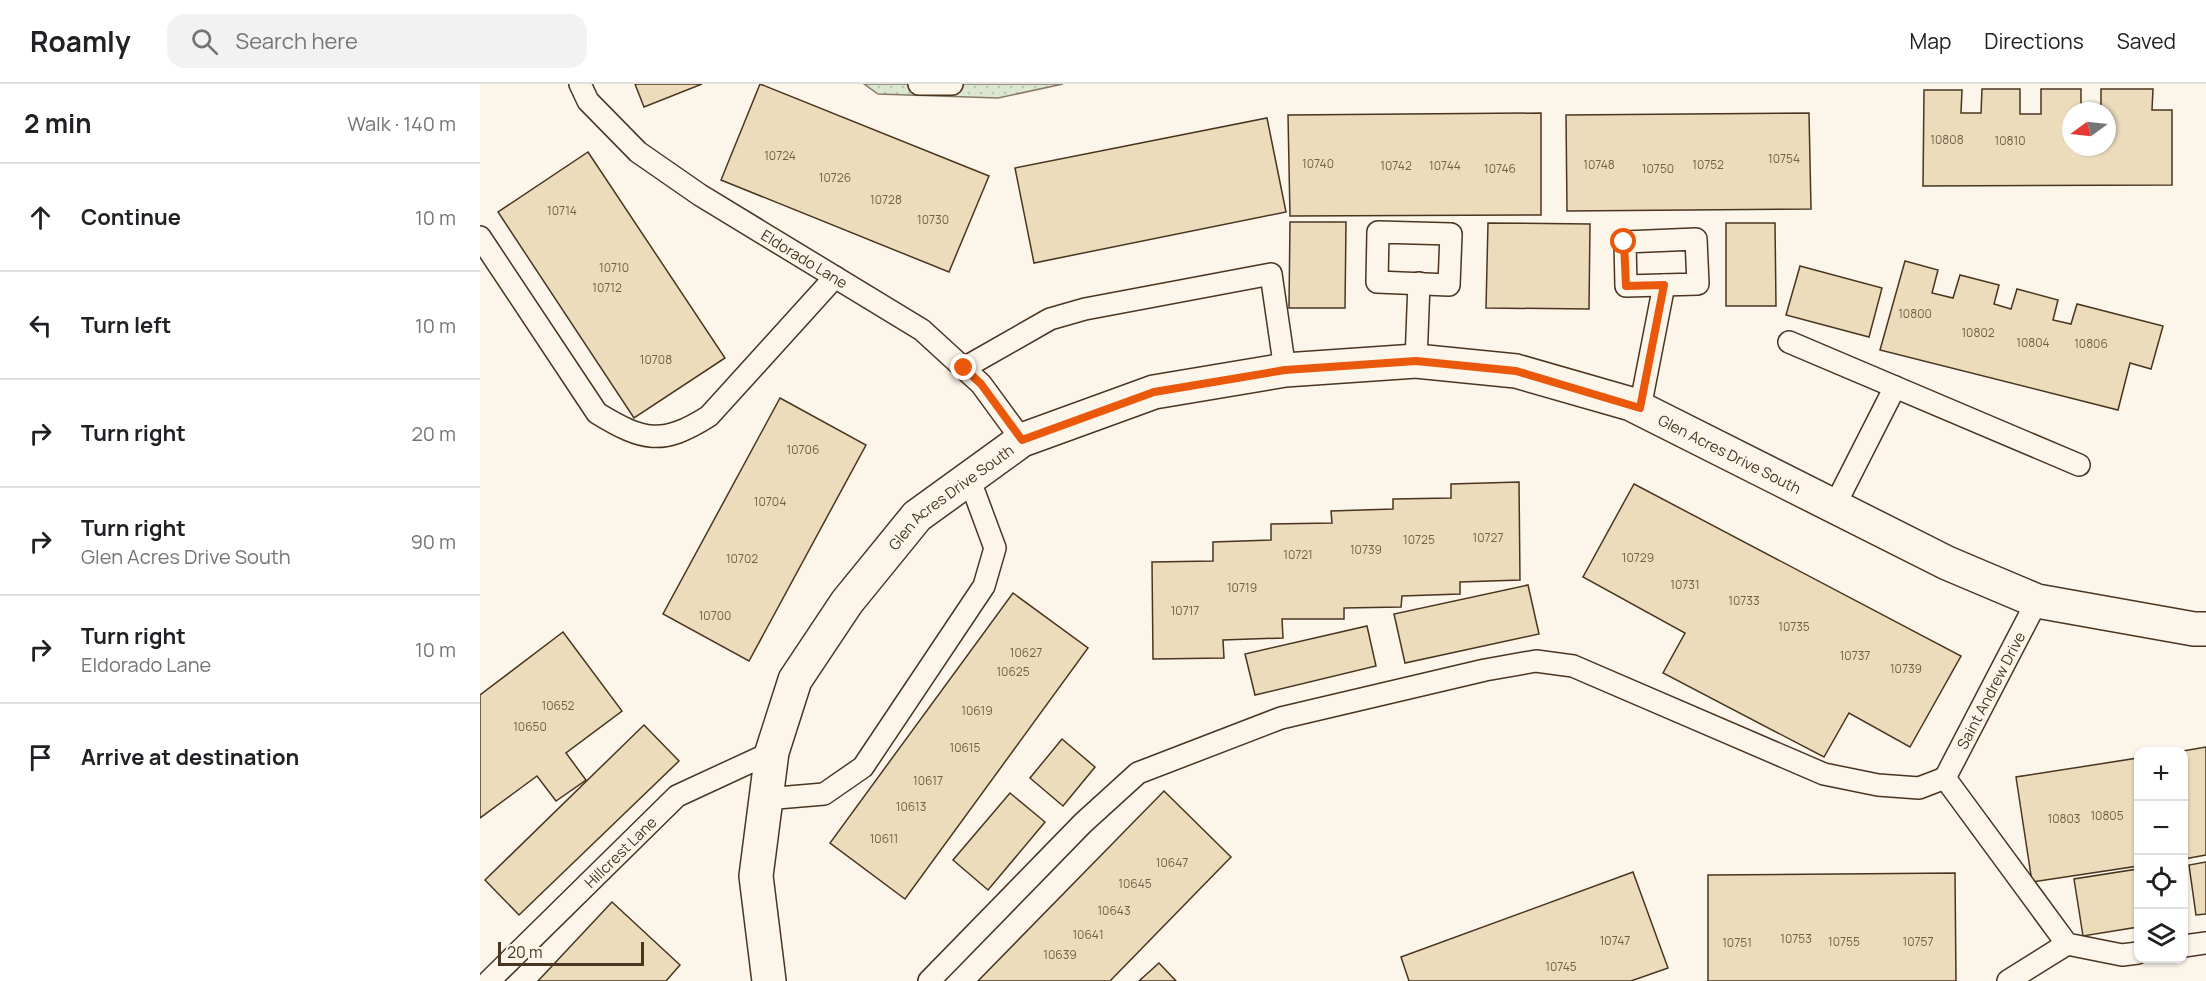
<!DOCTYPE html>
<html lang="en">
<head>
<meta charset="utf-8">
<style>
  :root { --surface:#fff; --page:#f2f2f2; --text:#202124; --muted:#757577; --line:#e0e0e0 }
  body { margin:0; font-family:Manrope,sans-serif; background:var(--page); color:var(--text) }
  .controls { position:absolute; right:18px; bottom:18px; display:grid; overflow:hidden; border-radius:12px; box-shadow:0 2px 4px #0004 }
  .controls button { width:54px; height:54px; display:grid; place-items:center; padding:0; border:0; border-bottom:2px solid var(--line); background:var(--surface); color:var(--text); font:30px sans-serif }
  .compass { position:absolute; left:1582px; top:18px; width:54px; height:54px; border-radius:50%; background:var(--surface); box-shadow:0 2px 4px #0004; rotate:255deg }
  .scale { position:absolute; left:18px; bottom:15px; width:146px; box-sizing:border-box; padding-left:6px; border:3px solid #4a3520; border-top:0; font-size:16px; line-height:21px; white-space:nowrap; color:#4a3520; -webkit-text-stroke:4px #fbf6e9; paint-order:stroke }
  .stop { position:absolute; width:18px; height:18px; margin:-14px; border:4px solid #ea580c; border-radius:50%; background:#fff }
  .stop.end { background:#ea580c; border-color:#fff; box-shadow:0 2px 6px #0008 }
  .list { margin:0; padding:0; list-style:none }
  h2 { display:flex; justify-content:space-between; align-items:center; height:78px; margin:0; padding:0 24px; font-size:26px }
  h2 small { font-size:20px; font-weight:400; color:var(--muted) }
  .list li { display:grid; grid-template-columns:39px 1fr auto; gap:18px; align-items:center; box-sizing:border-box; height:108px; padding:0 24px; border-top:2px solid var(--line) }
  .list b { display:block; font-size:22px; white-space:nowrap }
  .list p { margin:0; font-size:20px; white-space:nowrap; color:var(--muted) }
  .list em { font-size:20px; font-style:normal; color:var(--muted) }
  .icon { flex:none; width:33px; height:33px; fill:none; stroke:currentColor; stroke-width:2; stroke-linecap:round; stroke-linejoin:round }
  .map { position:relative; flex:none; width:1726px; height:897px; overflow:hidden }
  header { display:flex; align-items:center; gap:36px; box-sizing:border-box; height:84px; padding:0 30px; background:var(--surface); border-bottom:2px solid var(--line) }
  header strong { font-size:28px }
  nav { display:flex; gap:33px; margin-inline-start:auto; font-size:21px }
  .search { width:420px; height:54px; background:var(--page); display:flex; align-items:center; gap:15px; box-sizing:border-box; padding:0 21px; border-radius:18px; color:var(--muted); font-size:22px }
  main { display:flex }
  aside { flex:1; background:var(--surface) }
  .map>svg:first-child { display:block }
  .grass { fill:url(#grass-dots); stroke:#887966; stroke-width:1.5 }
  .building { fill:#ecdcbc; stroke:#4a3520; stroke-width:1.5 }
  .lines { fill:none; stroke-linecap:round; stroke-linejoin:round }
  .service-casing { stroke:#4a3520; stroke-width:24 }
  .minor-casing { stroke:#4a3520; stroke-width:36 }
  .service { stroke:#fbf6e9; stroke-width:21 }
  .minor { stroke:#fbf6e9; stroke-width:33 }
  .route { stroke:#ea580c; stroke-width:8 }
  .labels { text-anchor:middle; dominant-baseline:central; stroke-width:4.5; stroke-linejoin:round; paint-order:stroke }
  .number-label { font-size:12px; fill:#725f47 }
  .street-label { font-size:15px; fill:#4a3520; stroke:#fbf6e9 }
</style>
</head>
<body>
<header>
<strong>Roamly</strong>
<div class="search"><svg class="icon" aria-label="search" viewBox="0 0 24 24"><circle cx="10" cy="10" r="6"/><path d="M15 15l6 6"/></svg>Search here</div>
<nav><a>Map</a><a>Directions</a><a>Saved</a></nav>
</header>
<main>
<aside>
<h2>2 min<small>Walk · 140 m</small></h2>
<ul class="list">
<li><svg class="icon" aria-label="ahead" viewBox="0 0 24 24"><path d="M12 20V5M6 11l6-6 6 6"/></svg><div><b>Continue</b></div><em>10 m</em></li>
<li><svg class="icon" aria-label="left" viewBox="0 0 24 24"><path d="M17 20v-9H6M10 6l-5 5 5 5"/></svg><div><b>Turn left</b></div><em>10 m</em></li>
<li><svg class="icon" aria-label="right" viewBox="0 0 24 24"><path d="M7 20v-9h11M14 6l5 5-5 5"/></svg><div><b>Turn right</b></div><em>20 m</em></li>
<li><svg class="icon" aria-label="right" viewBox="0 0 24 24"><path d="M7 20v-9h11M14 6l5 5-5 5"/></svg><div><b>Turn right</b><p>Glen Acres Drive South</p></div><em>90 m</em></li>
<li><svg class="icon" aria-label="right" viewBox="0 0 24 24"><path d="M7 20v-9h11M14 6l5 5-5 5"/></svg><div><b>Turn right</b><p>Eldorado Lane</p></div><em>10 m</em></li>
<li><svg class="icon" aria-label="arrive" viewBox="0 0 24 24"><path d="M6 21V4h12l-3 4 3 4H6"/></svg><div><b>Arrive at destination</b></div></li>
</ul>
</aside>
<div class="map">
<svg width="1726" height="897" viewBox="0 0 1726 897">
  <defs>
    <pattern id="grass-dots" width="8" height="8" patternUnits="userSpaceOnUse" patternTransform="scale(1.5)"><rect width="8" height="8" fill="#dce7d0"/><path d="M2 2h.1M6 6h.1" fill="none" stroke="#bec7b2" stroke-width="1.8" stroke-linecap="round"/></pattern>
  </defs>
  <rect width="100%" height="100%" fill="#fbf6e9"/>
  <polygon class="grass" points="384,0 583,0 518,14 398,10"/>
  <g class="building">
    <polygon points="155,0 222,0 164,23"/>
    <polygon points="280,0 509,92 469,188 241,96"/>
    <polygon points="1502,5 1540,5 1540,30 1561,30 1561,5 1601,5 1601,27 1591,27 1591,63 1627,63 1627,27 1621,27 1621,5 1673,5 1672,26 1692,26 1692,101 1443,102 1444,6 1482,6 1481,29 1501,29"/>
    <polygon points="1061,29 1061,131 810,132 808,31"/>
    <polygon points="1329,29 1331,125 1087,127 1086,31"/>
    <polygon points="787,34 806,128 554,179 535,84"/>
    <polygon points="108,68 245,274 154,334 18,128"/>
    <polygon points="810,138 866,138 865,224 809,224"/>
    <polygon points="1008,139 1110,140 1109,225 1006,224"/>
    <polygon points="1246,139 1295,139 1296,222 1246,222"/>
    <polygon points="1425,177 1458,186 1452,209 1473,214 1480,191 1519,201 1514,220 1531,225 1537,205 1578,216 1573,236 1591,240 1597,220 1683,242 1671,285 1650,279 1638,326 1400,266"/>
    <polygon points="1320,182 1402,204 1389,253 1306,231"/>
    <polygon points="300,314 386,361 269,577 183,530"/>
    <polygon points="1039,398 1040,496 980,498 980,510 922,512 921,523 864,524 864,535 802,535 803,554 743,556 744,574 673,575 672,478 733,477 733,458 791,456 791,440 852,439 851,427 913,425 913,415 971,414 971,400"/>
    <polygon points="1154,400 1481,572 1430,663 1369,629 1344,673 1183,589 1205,549 1103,493"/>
    <polygon points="1048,501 1059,550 925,579 914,530"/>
    <polygon points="533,509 608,564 425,815 350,759"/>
    <polygon points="887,542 896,582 775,611 765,570"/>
    <polygon points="83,548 142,627 86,669 106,696 76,717 57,692 0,734 0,611"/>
    <polygon points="164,641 199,677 39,831 5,796"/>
    <polygon points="582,655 615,683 583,722 550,694"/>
    <polygon points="1726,663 1726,771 1704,775 1704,668 1697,668"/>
    <polygon points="1658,674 1658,782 1552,798 1536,693"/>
    <polygon points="684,707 751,773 630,897 498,897"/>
    <polygon points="530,709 565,738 508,806 473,776"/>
    <polygon points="1726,778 1726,830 1716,831 1709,781"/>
    <polygon points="1658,785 1658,843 1603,852 1594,795"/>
    <polygon points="1153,788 1188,884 1151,897 929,897 921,873"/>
    <polygon points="1475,789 1476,897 1228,897 1228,791"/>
    <polygon points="132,818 200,881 186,897 58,897"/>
    <polygon points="679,879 696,897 659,897"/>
  </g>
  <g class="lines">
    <g class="service-casing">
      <g id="service">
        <path id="s1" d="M100 0 108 17 158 68 220 111 442 246 501 300 542 356"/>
        <polyline points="439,0 472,0"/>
        <polygon points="898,148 971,150 969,201 897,198"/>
        <path d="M0 153 117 329C163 357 182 362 229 332L355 193"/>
        <polygon points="1216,155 1218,200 1146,202 1145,158"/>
        <polyline points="1309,258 1599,381"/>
        <polyline points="936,277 939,199"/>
        <polyline points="484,284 570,235 605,225 791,190 805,286"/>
        <polyline points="1160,324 1184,201"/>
        <polyline points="1354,423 1415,303"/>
        <path id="s2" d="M1465 694 1557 517"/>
        <polyline points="285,715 344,710 383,683 504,502 515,464 489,394"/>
        <polyline points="1704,862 1726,859"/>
        <path id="s3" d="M9 897 197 712 292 668"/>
        <polyline points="449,897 603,739 658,689 801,634 1005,586 1056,577 1093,582 1344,690 1398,701 1439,704 1465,694 1587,860 1642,871 1658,869"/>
        <polyline points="1528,897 1587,860"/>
      </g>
    </g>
    <g class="minor-casing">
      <g id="minor">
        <path id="s4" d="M289 897 276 792 292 668 315 596 367 518 437 432 542 356 674 308 805 286 936 277 1036 287 1151 320 1467 479 1557 517 1714 545H1726"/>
      </g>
    </g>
    <use href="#service" class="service"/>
    <use href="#minor" class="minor"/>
  </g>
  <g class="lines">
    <polyline class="route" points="484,284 501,300 542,356 674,308 805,286 936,277 1036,287 1160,324 1184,201 1146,202 1144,158"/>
  </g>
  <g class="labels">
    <g class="number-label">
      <text x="1467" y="55">10808</text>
      <text x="1530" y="56">10810</text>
      <text x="300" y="71">10724</text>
      <text x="1304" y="74">10754</text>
      <text x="838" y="79">10740</text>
      <text x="1119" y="80">10748</text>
      <text x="1228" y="80">10752</text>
      <text x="916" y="81">10742</text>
      <text x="965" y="81">10744</text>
      <text x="1020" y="84">10746</text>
      <text x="1178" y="84">10750</text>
      <text x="355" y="93">10726</text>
      <text x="406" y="115">10728</text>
      <text x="82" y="126">10714</text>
      <text x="453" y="135">10730</text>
      <text x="134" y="183">10710</text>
      <text x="127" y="203">10712</text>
      <text x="1435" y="229">10800</text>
      <text x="1498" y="248">10802</text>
      <text x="1553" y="258">10804</text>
      <text x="1611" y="259">10806</text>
      <text x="176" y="275">10708</text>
      <text x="323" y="365">10706</text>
      <text x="290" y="417">10704</text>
      <text x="1008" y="453">10727</text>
      <text x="939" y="455">10725</text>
      <text x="886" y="465">10739</text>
      <text x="818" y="470">10721</text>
      <text x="1158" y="473">10729</text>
      <text x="262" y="474">10702</text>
      <text x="1205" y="500">10731</text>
      <text x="762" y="503">10719</text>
      <text x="1264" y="516">10733</text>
      <text x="705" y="526">10717</text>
      <text x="235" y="531">10700</text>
      <text x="1314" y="542">10735</text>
      <text x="546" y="568">10627</text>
      <text x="1375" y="571">10737</text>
      <text x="1426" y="584">10739</text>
      <text x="533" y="587">10625</text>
      <text x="78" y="621">10652</text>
      <text x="497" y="626">10619</text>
      <text x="50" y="642">10650</text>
      <text x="485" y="663">10615</text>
      <text x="448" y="696">10617</text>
      <text x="431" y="722">10613</text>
      <text x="1627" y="731">10805</text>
      <text x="1584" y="734">10803</text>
      <text x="404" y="754">10611</text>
      <text x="692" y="778">10647</text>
      <text x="655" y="799">10645</text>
      <text x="634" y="826">10643</text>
      <text x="608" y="850">10641</text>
      <text x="1316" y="854">10753</text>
      <text x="1135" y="856">10747</text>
      <text x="1364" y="857">10755</text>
      <text x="1438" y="857">10757</text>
      <text x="1257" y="858">10751</text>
      <text x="580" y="870">10639</text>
      <text x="1081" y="882">10745</text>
    </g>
    <g class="street-label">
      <text stroke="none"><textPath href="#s1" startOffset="288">Eldorado Lane</textPath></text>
      <text stroke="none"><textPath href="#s4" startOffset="1376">Glen Acres Drive South</textPath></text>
      <text stroke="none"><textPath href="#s4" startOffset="549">Glen Acres Drive South</textPath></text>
      <text stroke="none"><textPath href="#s2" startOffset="99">Saint Andrew Drive</textPath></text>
      <text stroke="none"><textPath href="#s3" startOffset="184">Hillcrest Lane</textPath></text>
    </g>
  </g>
</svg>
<div class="controls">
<button>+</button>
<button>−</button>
<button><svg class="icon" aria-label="locate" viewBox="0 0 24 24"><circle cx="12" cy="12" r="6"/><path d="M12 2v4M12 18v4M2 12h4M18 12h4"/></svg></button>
<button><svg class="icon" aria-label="layers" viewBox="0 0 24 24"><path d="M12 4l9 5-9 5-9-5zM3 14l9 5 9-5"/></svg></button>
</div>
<svg class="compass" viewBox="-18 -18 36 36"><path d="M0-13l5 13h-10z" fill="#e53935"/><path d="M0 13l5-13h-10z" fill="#757577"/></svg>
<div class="scale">20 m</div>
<div class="stop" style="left:1144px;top:158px"></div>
<div class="stop end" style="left:484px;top:284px"></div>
</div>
</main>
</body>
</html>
